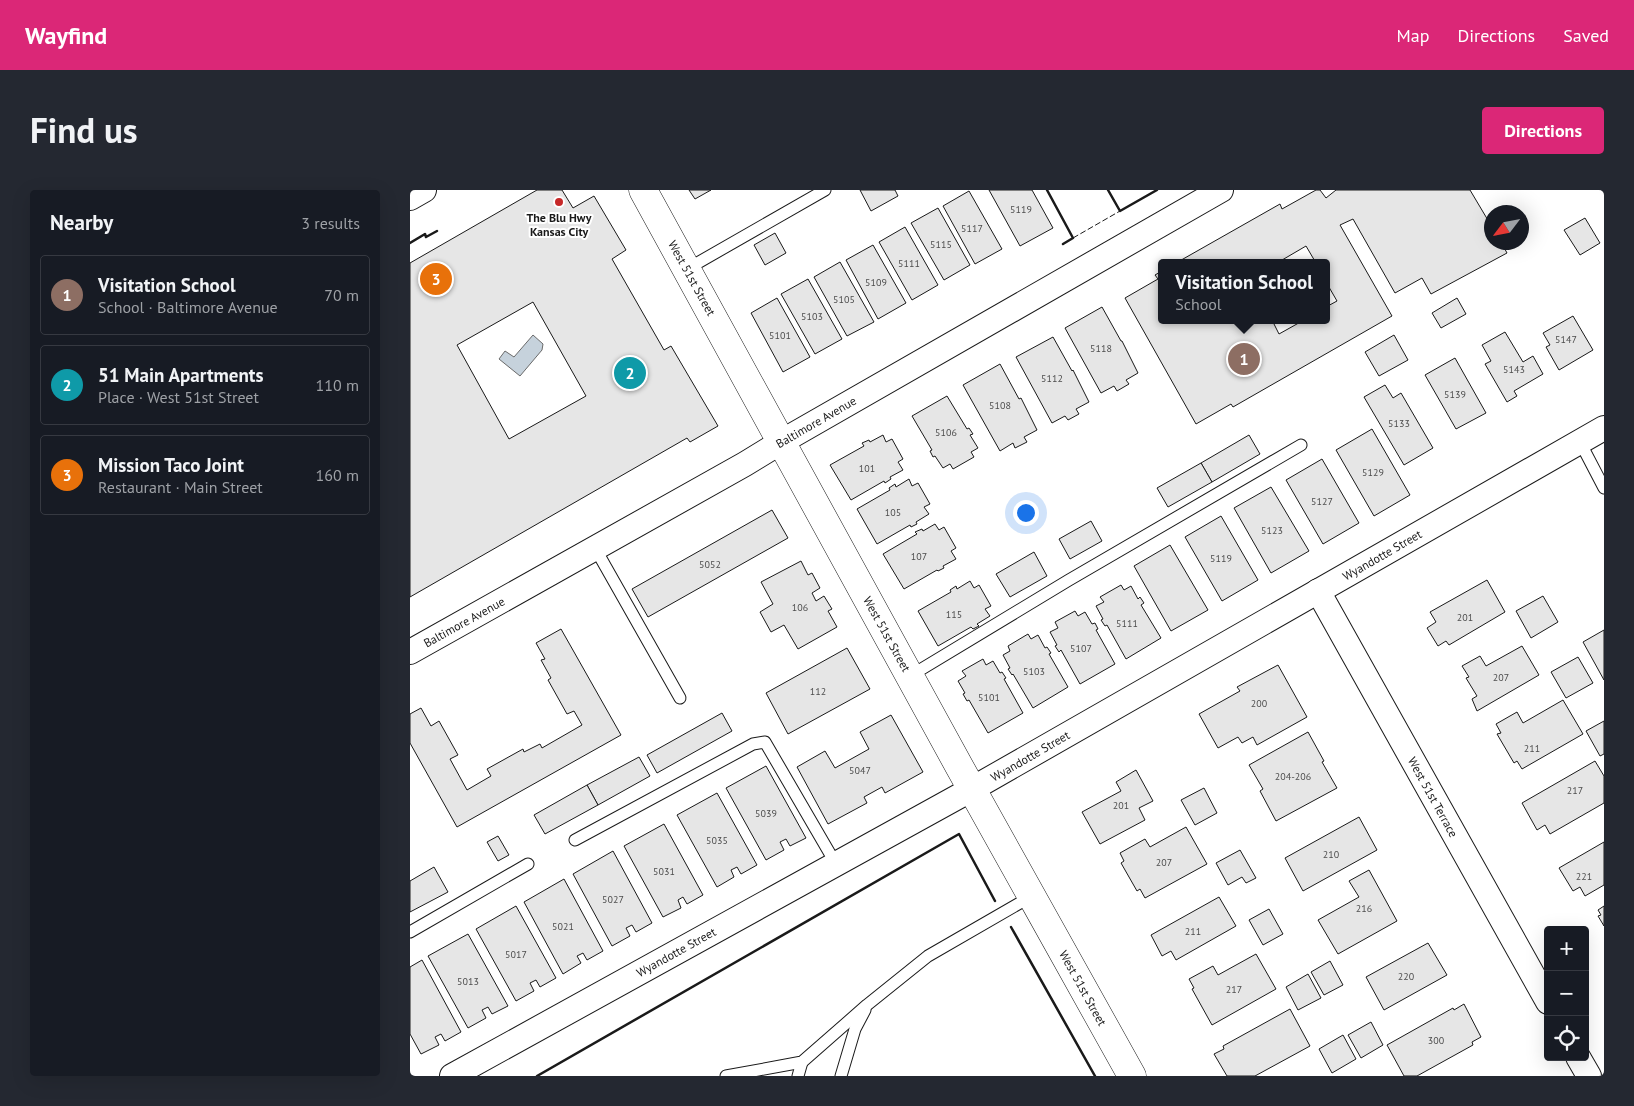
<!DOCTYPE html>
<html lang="en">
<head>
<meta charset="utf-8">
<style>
  :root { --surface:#171b24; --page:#242831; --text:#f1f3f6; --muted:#9ea1a6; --line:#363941; --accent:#db2777 }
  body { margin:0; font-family:"PT Sans",sans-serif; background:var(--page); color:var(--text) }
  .controls { position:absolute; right:15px; bottom:15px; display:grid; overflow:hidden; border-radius:5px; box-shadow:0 5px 20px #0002 }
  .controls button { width:45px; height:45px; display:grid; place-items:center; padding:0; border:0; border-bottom:1px solid var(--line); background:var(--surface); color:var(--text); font:25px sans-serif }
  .compass { position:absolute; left:1074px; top:15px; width:45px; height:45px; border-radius:50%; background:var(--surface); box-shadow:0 5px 20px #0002; rotate:238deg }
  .you { position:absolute; left:615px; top:322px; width:18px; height:18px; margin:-12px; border:4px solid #fff; border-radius:50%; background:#1a73e8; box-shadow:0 0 0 8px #1a73e833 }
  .badge { display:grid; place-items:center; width:32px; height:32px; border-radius:50%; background:var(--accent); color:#fff; font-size:16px; font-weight:700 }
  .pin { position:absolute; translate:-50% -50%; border:2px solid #fff; box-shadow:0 1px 5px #0006 }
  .popup { position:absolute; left:748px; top:69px; width:172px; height:65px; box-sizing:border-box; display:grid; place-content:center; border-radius:5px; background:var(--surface); filter:drop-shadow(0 1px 4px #0005); font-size:16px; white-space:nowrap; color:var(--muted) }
  .popup b { font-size:19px; color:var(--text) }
  .popup::after { content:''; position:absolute; left:50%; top:100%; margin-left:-10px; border:10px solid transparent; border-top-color:var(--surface) }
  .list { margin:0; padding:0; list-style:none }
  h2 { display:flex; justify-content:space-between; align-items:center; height:65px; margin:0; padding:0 20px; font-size:21px }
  h2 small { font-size:16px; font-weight:400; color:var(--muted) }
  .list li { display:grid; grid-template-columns:32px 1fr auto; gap:15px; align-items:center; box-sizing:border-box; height:80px; margin:0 10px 10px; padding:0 10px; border:1px solid var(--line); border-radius:5px }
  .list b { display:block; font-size:19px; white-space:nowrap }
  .list p { margin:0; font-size:16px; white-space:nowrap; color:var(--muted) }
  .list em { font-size:16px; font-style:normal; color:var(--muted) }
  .icon { flex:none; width:28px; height:28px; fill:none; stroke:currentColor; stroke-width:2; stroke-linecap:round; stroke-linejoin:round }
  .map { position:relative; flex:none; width:1194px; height:886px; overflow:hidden; border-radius:5px }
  header { display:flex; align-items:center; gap:30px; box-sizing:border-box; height:70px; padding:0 25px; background:var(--accent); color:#fff }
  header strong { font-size:24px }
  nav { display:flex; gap:28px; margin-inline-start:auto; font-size:18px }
  .intro { display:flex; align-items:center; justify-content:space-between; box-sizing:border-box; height:120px; padding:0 30px }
  h1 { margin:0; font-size:35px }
  .button { padding:12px 22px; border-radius:5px; background:var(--accent); color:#fff; font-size:18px; font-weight:700 }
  main { display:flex; gap:30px; padding:0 30px }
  aside { flex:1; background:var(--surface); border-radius:5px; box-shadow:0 5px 20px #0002 }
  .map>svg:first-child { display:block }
  .water { fill:#c6d2dc; stroke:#6a6a6a }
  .building { fill:#e6e6e6; stroke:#1a1a1a; fill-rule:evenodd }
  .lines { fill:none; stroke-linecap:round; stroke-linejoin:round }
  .service-casing { stroke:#1a1a1a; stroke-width:13 }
  .minor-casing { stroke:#1a1a1a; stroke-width:26 }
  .tertiary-casing { stroke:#1a1a1a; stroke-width:29 }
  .service { stroke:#fff; stroke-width:11 }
  .minor { stroke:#fff; stroke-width:24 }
  .tertiary { stroke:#fff; stroke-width:28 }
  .fence { stroke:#1a1a1a; stroke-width:1; stroke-dasharray:6 2.5; stroke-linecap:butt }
  .wall { stroke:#1a1a1a; stroke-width:2.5 }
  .poi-dot { fill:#c62828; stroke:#fff; stroke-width:2 }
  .labels { text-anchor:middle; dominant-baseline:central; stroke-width:4; stroke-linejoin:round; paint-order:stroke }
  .number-label { font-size:10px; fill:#4d4d4d }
  .poi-label { font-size:12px; font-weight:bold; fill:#1a1a1a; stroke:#fff }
  .street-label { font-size:12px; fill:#1a1a1a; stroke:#fff }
</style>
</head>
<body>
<header>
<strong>Wayfind</strong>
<nav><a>Map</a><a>Directions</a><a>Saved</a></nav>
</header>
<div class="intro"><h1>Find us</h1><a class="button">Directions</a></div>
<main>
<aside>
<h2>Nearby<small>3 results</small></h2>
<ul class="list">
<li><span class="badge" style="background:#8d6e63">1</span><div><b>Visitation School</b><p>School · Baltimore Avenue</p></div><em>70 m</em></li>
<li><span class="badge" style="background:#0f9aa8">2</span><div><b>51 Main Apartments</b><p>Place · West 51st Street</p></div><em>110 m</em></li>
<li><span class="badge" style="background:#e8710a">3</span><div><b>Mission Taco Joint</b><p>Restaurant · Main Street</p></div><em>160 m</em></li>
</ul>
</aside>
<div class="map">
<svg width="1194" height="886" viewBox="0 0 1194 886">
  <rect width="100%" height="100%" fill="#fff"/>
  <polygon class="water" points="123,145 133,154 132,160 110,186 89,169 95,161 104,167"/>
  <g class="building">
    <path d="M127 0H152L163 18 184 6 216 60 202 69 254 160 261 156 308 236 280 252 277 248 0 407V73ZM123 112 176 206 99 249 47 155Z"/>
    <polygon points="279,0 301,0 285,9"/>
    <polygon points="450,0 485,0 488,6 461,21"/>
    <polygon points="579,0 622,0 643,38 610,56"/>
    <polygon points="906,0 910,0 916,8 926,0 1060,0 1082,37 1082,52 1091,52 1097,63 1021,104 1012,88 985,103 943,29 930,35 982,126 823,217 821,214 786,234 715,108 748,89 745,85 752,81 752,130 862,130 869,144 894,130 916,130 916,117 927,111 916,92 916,73 906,73 896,56 867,73 766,73 870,14 872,19"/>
    <polygon points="559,1 592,59 565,74 533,16"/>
    <polygon points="528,18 560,75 534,90 501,33"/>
    <polygon points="1175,28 1190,53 1170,65 1154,40"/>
    <polygon points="495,37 528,95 502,110 469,52"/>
    <polygon points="365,43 376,63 355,75 344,55"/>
    <polygon points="463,55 496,113 468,129 436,70"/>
    <polygon points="430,72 464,132 437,146 404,87"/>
    <polygon points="398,89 432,149 405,164 371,104"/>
    <polygon points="367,108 400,167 373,182 341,123"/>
    <polygon points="1047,108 1056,124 1031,138 1022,123"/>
    <polygon points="692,117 711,151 712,151 728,183 716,190 719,194 707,201 704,196 691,203 655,138"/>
    <polygon points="1163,126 1183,160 1149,180 1136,157 1140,155 1133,143"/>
    <polygon points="1095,142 1113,172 1123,166 1133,184 1104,201 1107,206 1097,212 1075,174 1081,171 1072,155"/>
    <polygon points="984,145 998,170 969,186 955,162"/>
    <polygon points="643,147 662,181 663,180 679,212 666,219 669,224 658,230 655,226 642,233 606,167"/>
    <polygon points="1045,168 1076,223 1046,239 1015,185"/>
    <polygon points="590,174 609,209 611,208 627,240 614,247 617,252 605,258 603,253 590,261 553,195"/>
    <polygon points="975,195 983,208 991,203 1023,258 994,275 954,207"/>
    <polygon points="537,206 557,239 559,238 563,244 560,245 568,258 561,262 564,267 543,279 540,274 533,278 525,266 523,267 520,261 522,260 502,226"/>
    <polygon points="962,239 1000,305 964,326 926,260"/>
    <polygon points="473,245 476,252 482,249 493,269 488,272 493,280 480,287 481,289 475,293 474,291 441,310 420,275 454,256 452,253 459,250 460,252"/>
    <polygon points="839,245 850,264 802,292 791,273"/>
    <polygon points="912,269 949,333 913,354 876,290"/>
    <polygon points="791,273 802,292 758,317 747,298"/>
    <polygon points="499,289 502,296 508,293 520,314 514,317 519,324 506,332 507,334 501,337 500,335 467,354 447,319 480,300 479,298 485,294 486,297"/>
    <polygon points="861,297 899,361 861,383 824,318"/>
    <polygon points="362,320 378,348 238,427 222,399"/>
    <polygon points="811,326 848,390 812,411 775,347"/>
    <polygon points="681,331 692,351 660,369 649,349"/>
    <polygon points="525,334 529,340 534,337 546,358 541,361 546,369 533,376 534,378 528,381 527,380 494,399 473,364 507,344 505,342 512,339 513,341"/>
    <polygon points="760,355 798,420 761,441 724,376"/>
    <polygon points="624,362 637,386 600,407 586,384"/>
    <polygon points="391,371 398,385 402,383 410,398 402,403 406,411 414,406 422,419 418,421 427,437 388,459 374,435 361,442 350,422 363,414 351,392"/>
    <polygon points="1077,390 1095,422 1039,455 1036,451 1028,456 1017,438 1026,432 1020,422"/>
    <polygon points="560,391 564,398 569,395 581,416 575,419 580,426 567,434 569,436 563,439 561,437 528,456 508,421 541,402 540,400 546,396 547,399"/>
    <polygon points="711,395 714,400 721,396 728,409 730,407 734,413 731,415 751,448 716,469 697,435 695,436 691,430 693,429 686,416 694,412 690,407"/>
    <polygon points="1133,406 1148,432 1121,448 1106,421"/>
    <polygon points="665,421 668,426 675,422 682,434 685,433 688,439 686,440 705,474 670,494 651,460 649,462 645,456 647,455 640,442 648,438 645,432"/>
    <polygon points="151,439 211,545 47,637 0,553 0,524 11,518 21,536 29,531 48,565 40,569 57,600 81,586 77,579 113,559 114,562 130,554 132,558 172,535 164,521 157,524 138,490 141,488 131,470 135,469 126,453"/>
    <polygon points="1194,440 1194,490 1173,452"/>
    <polygon points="618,444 621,449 628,445 635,458 637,457 641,463 639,464 658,497 623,518 603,484 602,485 598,479 600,478 593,465 600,461 598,456"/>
    <polygon points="1112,456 1129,485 1067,521 1062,509 1067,506 1056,488 1059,487 1052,476 1070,466 1076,476"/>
    <polygon points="437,458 460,499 378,544 356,503"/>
    <polygon points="1168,467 1183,493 1156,508 1141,482"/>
    <polygon points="573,469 576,475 583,471 590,483 592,482 596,488 594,489 613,523 578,543 559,510 557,511 553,504 555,503 548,491 556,486 552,481"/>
    <polygon points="868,475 897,527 847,555 843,547 832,553 828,547 808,558 789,524 830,501 827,497"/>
    <polygon points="1153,510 1173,544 1112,579 1107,571 1104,573 1087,544 1091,543 1086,534 1107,522 1113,533"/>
    <polygon points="312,523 322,541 247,583 237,565"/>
    <polygon points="481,525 513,582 475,603 472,597 454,607 457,613 418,634 387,577 415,561 425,578 459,559 450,542"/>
    <polygon points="1194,531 1194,564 1190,566 1176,541"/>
    <polygon points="898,542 914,571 912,572 927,598 866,631 850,601 853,599 839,575"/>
    <polygon points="229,567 240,586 188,615 177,595"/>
    <polygon points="1185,571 1194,586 1194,613 1140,644 1135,635 1127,640 1112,613"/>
    <polygon points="356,576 396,648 380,656 376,649 370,652 374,660 356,670 316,598"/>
    <polygon points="726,580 743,611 729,618 735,630 690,654 672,622 711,601 706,592"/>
    <polygon points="177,595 188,615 135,644 124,625"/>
    <polygon points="794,598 807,623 785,635 771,610"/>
    <polygon points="307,603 347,675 331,684 327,677 321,680 324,687 307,697 267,625"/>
    <polygon points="949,627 967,660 893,701 875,668"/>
    <polygon points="254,634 293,705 277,714 273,707 268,710 271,718 253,727 214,656"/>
    <polygon points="776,637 797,674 735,708 730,699 727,701 711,673 714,671 710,663 735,649 740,657"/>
    <polygon points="88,646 99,665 88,671 77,652"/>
    <polygon points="1194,652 1194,695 1175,706 1170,697 1163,701 1149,678"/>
    <polygon points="830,660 846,688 836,693 832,687 818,695 806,673"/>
    <polygon points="203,661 242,733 226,742 222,735 216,738 220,746 202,756 163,684"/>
    <polygon points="24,677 38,702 0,722 0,691"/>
    <polygon points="959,680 987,731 928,764 908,730 949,707 939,691"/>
    <polygon points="154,689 193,761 177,770 173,763 167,766 171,773 153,784 114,712"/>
    <polygon points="809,707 826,736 766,770 761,761 752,766 741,745"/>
    <polygon points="106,716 146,788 130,797 126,790 120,793 124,801 106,811 66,739"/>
    <polygon points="1194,716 1194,736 1188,726 1191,725 1188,720"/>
    <polygon points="859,719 873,744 853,755 839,730"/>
    <polygon points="58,744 98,816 82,824 78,817 72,820 76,828 58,838 18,766"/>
    <polygon points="1018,753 1037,785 974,820 956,787"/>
    <polygon points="846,764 866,799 802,835 782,799 784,798 779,789 803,776 808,785"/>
    <polygon points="12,770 51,842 35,851 31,844 25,847 29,855 11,864 0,844 0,777"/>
    <polygon points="920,771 933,795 914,805 901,782"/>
    <polygon points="898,784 911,808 888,820 876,797"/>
    <polygon points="1054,814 1071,847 1062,852 1063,855 1007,886 994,886 977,855 1043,818 1044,820"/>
    <polygon points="880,819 900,856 845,886 817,886 804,864 814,859 813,856"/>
    <polygon points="961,832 973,855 951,868 938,845"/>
    <polygon points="933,845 946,869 922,883 909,859"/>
  </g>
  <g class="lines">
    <g class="service-casing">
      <g id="service">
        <polyline points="277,79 415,0"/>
        <polyline points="1170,252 1194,298"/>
        <polyline points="185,358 270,508"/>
        <polyline points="500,486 659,390 891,255"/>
        <polyline points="165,650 343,554 355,552 426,674"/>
        <polyline points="0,742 118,674"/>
        <polyline points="316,886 392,872 457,815 518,766 622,706"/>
        <polyline points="388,886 392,872"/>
        <polyline points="431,886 445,839 455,820"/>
      </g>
    </g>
    <g class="minor-casing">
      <g id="minor">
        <polyline points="0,8 14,0"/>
        <polyline points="908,401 1138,812"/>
        <polyline points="0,462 335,274 371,252 811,0"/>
        <polyline points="1168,867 1179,886"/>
        <polyline points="42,886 562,599 1194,238"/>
      </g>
    </g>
    <g class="tertiary-casing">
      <polyline id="tertiary" points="233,0 549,576 722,886"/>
    </g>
    <use href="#service" class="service"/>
    <use href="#minor" class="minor"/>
    <use href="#tertiary" class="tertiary"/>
    <polyline class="fence" points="663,48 710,21"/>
    <g class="wall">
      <polyline points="637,0 663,48 653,54"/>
      <polyline points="698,0 710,21 747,0"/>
      <polyline points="0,53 15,44 16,47 27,41"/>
      <polyline points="601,737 685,886"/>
      <polyline points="127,886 549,644 585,711"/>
    </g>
  </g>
  <circle class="poi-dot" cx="149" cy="12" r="5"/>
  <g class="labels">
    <g class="number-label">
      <text x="611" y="19">5119</text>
      <text x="562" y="38">5117</text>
      <text x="531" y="54">5115</text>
      <text x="499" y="73">5111</text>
      <text x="466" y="92">5109</text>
      <text x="434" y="109">5105</text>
      <text x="402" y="126">5103</text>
      <text x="370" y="145">5101</text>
      <text x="1156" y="149">5147</text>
      <text x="691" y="158">5118</text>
      <text x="1104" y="179">5143</text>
      <text x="642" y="188">5112</text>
      <text x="1045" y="204">5139</text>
      <text x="590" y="215">5108</text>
      <text x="989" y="233">5133</text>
      <text x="536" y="242">5106</text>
      <text x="457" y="278">101</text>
      <text x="963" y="282">5129</text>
      <text x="912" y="311">5127</text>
      <text x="483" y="322">105</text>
      <text x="862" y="340">5123</text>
      <text x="509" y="366">107</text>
      <text x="811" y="368">5119</text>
      <text x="300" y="374">5052</text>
      <text x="390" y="417">106</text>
      <text x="544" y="424">115</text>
      <text x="1055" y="427">201</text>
      <text x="717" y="433">5111</text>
      <text x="671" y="458">5107</text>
      <text x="624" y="481">5103</text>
      <text x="1091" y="487">207</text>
      <text x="408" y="501">112</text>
      <text x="579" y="507">5101</text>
      <text x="849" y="513">200</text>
      <text x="1122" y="558">211</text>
      <text x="450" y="580">5047</text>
      <text x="883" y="586">204-206</text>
      <text x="1165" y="600">217</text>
      <text x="711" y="615">201</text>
      <text x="356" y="623">5039</text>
      <text x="307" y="650">5035</text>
      <text x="921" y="664">210</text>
      <text x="754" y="672">207</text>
      <text x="254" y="681">5031</text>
      <text x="1174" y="686">221</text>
      <text x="203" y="709">5027</text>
      <text x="954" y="718">216</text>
      <text x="153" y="736">5021</text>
      <text x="783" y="741">211</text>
      <text x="106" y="764">5017</text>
      <text x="996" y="786">220</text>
      <text x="58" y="791">5013</text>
      <text x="824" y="799">217</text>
      <text x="1026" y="850">300</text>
    </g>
    <g class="poi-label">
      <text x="149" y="27">The Blu Hwy<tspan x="149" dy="14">Kansas City</tspan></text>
    </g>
    <g class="street-label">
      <text transform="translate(282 88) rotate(61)">West 51st Street</text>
      <text transform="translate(406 232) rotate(-30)">Baltimore Avenue</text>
      <text transform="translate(972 365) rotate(-30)">Wyandotte Street</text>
      <text transform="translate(54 432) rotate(-29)">Baltimore Avenue</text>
      <text transform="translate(477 444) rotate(61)">West 51st Street</text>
      <text transform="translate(620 566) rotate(-30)">Wyandotte Street</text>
      <text transform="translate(1023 607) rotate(61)">West 51st Terrace</text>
      <text transform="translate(266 762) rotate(-29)">Wyandotte Street</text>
      <text transform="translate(673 798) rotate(61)">West 51st Street</text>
    </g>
  </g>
</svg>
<div class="controls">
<button>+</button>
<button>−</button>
<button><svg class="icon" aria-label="locate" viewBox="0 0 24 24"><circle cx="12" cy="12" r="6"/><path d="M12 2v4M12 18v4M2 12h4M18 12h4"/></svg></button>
</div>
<svg class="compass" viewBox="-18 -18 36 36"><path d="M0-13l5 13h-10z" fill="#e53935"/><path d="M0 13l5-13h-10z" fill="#9ea1a6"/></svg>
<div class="you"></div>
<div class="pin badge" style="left:834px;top:169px;background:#8d6e63">1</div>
<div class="popup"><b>Visitation School</b>School</div>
<div class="pin badge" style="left:220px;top:183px;background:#0f9aa8">2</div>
<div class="pin badge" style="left:26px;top:89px;background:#e8710a">3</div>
</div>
</main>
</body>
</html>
